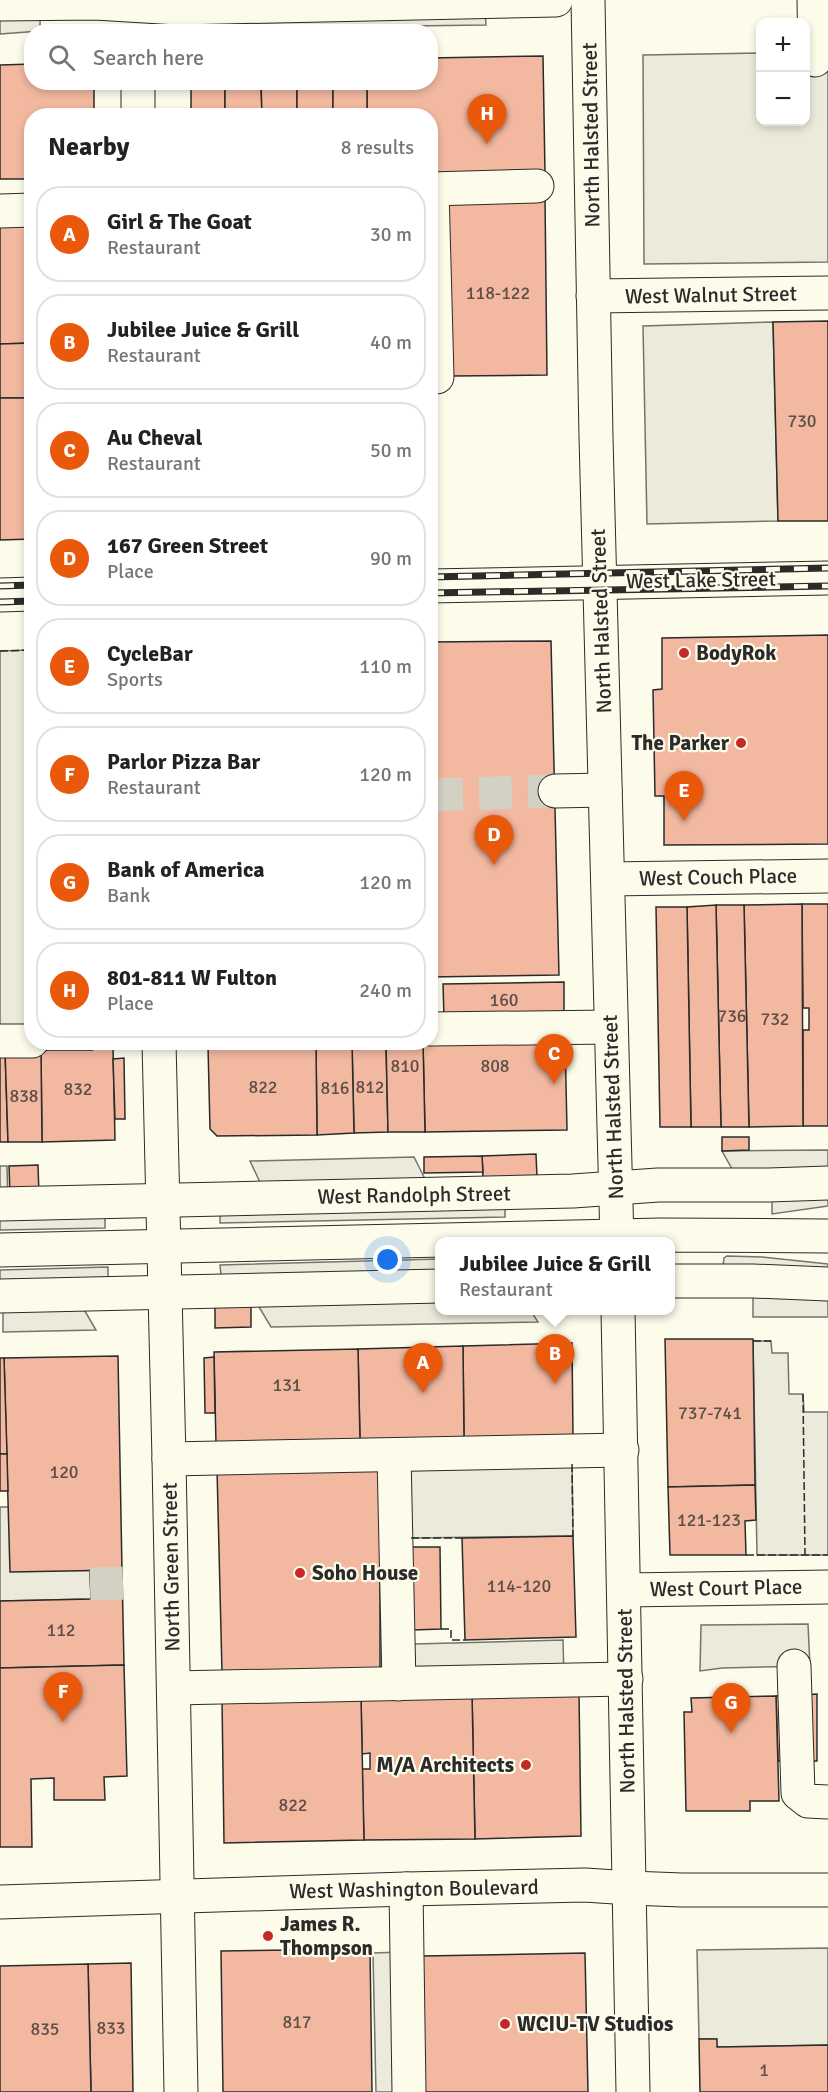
<!DOCTYPE html>
<html lang="en">
<head>
<meta charset="utf-8">
<style>
  :root { --surface:#fff; --page:#f2f2f2; --text:#222; --muted:#767676; --line:#e0e0e0; --accent:#ea580c }
  body { margin:0; font-family:Signika,sans-serif; background:var(--page); color:var(--text) }
  .controls { position:absolute; right:18px; top:18px; display:grid; overflow:hidden; border-radius:12px; box-shadow:0 3px 9px #0003 }
  .controls button { width:54px; height:54px; display:grid; place-items:center; padding:0; border:0; border-bottom:2px solid var(--line); background:var(--surface); color:var(--text); font:30px sans-serif }
  .you { position:absolute; left:388px; top:1260px; width:21px; height:21px; margin:-15px; border:4px solid #fff; border-radius:50%; background:#1a73e8; box-shadow:0 0 0 9px #1a73e833 }
  .badge { display:grid; place-items:center; width:39px; height:39px; border-radius:50%; background:var(--accent); color:#fff; font-size:20px; font-weight:700 }
  .pin { position:absolute; translate:-50% -50px; filter:drop-shadow(0 2px 3px #0008) }
  .pin::after { content:''; position:absolute; top:32px; width:21px; height:18px; background:inherit; clip-path:polygon(0 0,100% 0,50% 100%) }
  .popup { position:absolute; left:435px; top:1237px; width:240px; height:78px; box-sizing:border-box; display:grid; place-content:center; border-radius:12px; background:var(--surface); filter:drop-shadow(0 2px 4px #0005); font-size:20px; white-space:nowrap; color:var(--muted) }
  .popup b { font-size:22px; color:var(--text) }
  .popup::after { content:''; position:absolute; left:50%; top:100%; margin-left:-12px; border:12px solid transparent; border-top-color:var(--surface) }
  .list { margin:0; padding:0; list-style:none }
  h2 { display:flex; justify-content:space-between; align-items:center; height:78px; margin:0; padding:0 24px; font-size:26px }
  h2 small { font-size:20px; font-weight:400; color:var(--muted) }
  .list li { display:grid; grid-template-columns:39px 1fr auto; gap:18px; align-items:center; box-sizing:border-box; height:96px; margin:0 12px 12px; padding:0 12px; border:2px solid var(--line); border-radius:24px }
  .list b { display:block; font-size:22px; white-space:nowrap }
  .list p { margin:0; font-size:20px; white-space:nowrap; color:var(--muted) }
  .list em { font-size:20px; font-style:normal; color:var(--muted) }
  .icon { flex:none; width:33px; height:33px; fill:none; stroke:currentColor; stroke-width:2; stroke-linecap:round; stroke-linejoin:round }
  .map { position:relative; flex:none; width:828px; height:2092px; overflow:hidden }
  .search { position:absolute; background:var(--surface); box-shadow:0 3px 9px #0003; left:24px; top:24px; width:414px; height:66px; display:flex; align-items:center; gap:15px; box-sizing:border-box; padding:0 21px; border-radius:24px; color:var(--muted); font-size:22px }
  .panel { position:absolute; background:var(--surface); box-shadow:0 3px 9px #0003; left:24px; top:108px; width:414px; height:942px; border-radius:24px }
  .map>svg:first-child { display:block }
  .green { fill:#ecebdb; stroke:#74746e; stroke-width:1.5 }
  .parking { fill:#eceadb; stroke:#74746e; stroke-width:1.5 }
  .building { fill:#f2b8a0; stroke:#2b2b2b; stroke-width:1.5 }
  .lines { fill:none; stroke-linecap:round; stroke-linejoin:round }
  .minor-tunnel { stroke:#d3d1c4; stroke-width:33; stroke-dasharray:33 16; stroke-linecap:butt }
  .minor-casing { stroke:#2b2b2b; stroke-width:35 }
  .major-casing { stroke:#2b2b2b; stroke-width:35 }
  .minor { stroke:#fdfbea; stroke-width:33 }
  .major { stroke:#fdfbea; stroke-width:33 }
  .rail-casing { stroke:#2b2b2b; stroke-width:7 }
  .rail { stroke:#fdfbea; stroke-width:4.5; stroke-dasharray:14; stroke-linecap:butt }
  .fence { stroke:#2b2b2b; stroke-width:1.5; stroke-dasharray:8 3; stroke-linecap:butt }
  .poi-dot { fill:#c62828; stroke:#fdfbea; stroke-width:2 }
  .labels { text-anchor:middle; dominant-baseline:central; stroke-width:4.5; stroke-linejoin:round; paint-order:stroke }
  .number-label { font-size:18px; fill:#5d4e48 }
  .street-label { font-size:21px; fill:#2b2b2b; stroke:#fdfbea }
  .poi-label { font-size:21px; font-weight:bold; fill:#2b2b2b; stroke:#fdfbea; text-anchor:start }
</style>
</head>
<body>
<div class="map">
<svg width="828" height="2092" viewBox="0 0 828 2092">
  <rect width="100%" height="100%" fill="#fdfbea"/>
  <g class="green">
    <polygon points="31,650 31,1030 0,1031 0,651"/>
    <polygon points="828,1197 828,1206 772,1214 772,1199"/>
    <polygon points="505,1208 505,1217 220,1223 220,1215"/>
    <polygon points="105,1217 105,1228 0,1230 0,1219"/>
    <polygon points="727,1256 762,1257 828,1264 828,1270 723,1266 724,1258"/>
    <polygon points="439,1259 440,1270 221,1275 220,1265"/>
    <polygon points="108,1267 108,1278 0,1280 0,1270"/>
  </g>
  <g class="parking">
    <polygon points="485,11 486,25 254,28 253,14"/>
    <polygon points="40,18 40,31 0,34 0,19"/>
    <polygon points="806,52 828,52 828,262 644,264 643,55 760,53 760,122 806,122"/>
    <polygon points="773,322 778,521 647,524 643,326"/>
    <polygon points="828,1150 828,1183 741,1185 722,1151"/>
    <polygon points="414,1157 433,1195 268,1199 250,1161"/>
    <polygon points="0,1166 7,1166 8,1204 0,1204"/>
    <polygon points="753,1281 828,1284 828,1317 753,1317"/>
    <polygon points="439,1286 440,1310 531,1311 538,1322 271,1327 249,1290"/>
    <polygon points="75,1294 96,1330 3,1332 3,1296"/>
    <polygon points="753,1341 771,1341 772,1353 788,1353 789,1394 803,1394 804,1412 828,1412 828,1555 757,1555"/>
    <polygon points="572,1460 573,1536 411,1538 410,1463"/>
    <polygon points="0,1507 9,1507 90,1570 91,1599 0,1601"/>
    <polygon points="808,1624 810,1666 722,1668 700,1671 701,1625"/>
    <polygon points="563,1640 564,1680 415,1684 414,1644"/>
    <polygon points="828,1948 828,2045 717,2047 716,2039 699,2039 697,1950"/>
    <polygon points="401,1952 403,2092 376,2092 373,1953"/>
  </g>
  <g class="building">
    <polygon points="543,56 545,173 430,175 430,116 367,116 367,82 430,82 430,58"/>
    <polygon points="32,64 32,82 94,82 94,116 32,116 32,179 0,179 0,65"/>
    <rect x="191" y="82" width="34" height="34"/>
    <polygon points="225,82 261,82 262,116 225,116"/>
    <polygon points="261,82 297,82 297,116 262,116"/>
    <rect x="297" y="82" width="36" height="34"/>
    <rect x="333" y="82" width="34" height="34"/>
    <polygon points="545,197 547,375 451,376 448,199"/>
    <polygon points="32,222 32,343 0,344 0,223"/>
    <polygon points="828,321 828,521 778,521 773,322"/>
    <polygon points="32,343 32,398 0,398 0,344"/>
    <polygon points="0,398 32,398 32,539 0,540"/>
    <polygon points="828,635 828,844 664,845 664,796 655,796 653,690 662,689 662,638"/>
    <polygon points="551,641 559,975 430,977 430,642"/>
    <polygon points="802,904 828,904 828,1126 803,1126 803,1030 809,1030 809,1008 803,1008"/>
    <polygon points="802,904 803,1126 749,1127 744,905"/>
    <polygon points="716,905 744,905 749,1127 721,1127"/>
    <polygon points="716,905 721,1127 691,1127 687,907"/>
    <polygon points="656,907 687,907 691,1127 660,1127"/>
    <polygon points="564,982 564,1016 444,1018 443,984"/>
    <polygon points="565,1037 567,1130 425,1132 423,1042"/>
    <polygon points="352,1042 386,1042 388,1132 354,1133"/>
    <polygon points="352,1042 354,1133 317,1135 316,1044"/>
    <polygon points="386,1042 423,1042 425,1132 388,1132"/>
    <polygon points="316,1044 317,1135 217,1136 210,1129 208,1046"/>
    <polygon points="113,1046 115,1140 42,1142 41,1050 92,1050 91,1047"/>
    <polygon points="0,1050 5,1050 8,1142 0,1142"/>
    <polygon points="5,1050 41,1050 42,1142 8,1142"/>
    <polygon points="124,1058 125,1119 115,1119 113,1059"/>
    <polygon points="722,1137 749,1137 749,1150 722,1151"/>
    <polygon points="536,1154 537,1177 483,1179 482,1156"/>
    <polygon points="482,1156 483,1172 424,1173 424,1157"/>
    <polygon points="38,1165 39,1195 10,1195 9,1166"/>
    <polygon points="215,1302 251,1302 251,1327 215,1328"/>
    <polygon points="665,1339 753,1339 755,1485 668,1487"/>
    <polygon points="572,1343 573,1436 464,1438 463,1346"/>
    <polygon points="463,1346 464,1438 360,1441 358,1349"/>
    <polygon points="358,1349 360,1441 216,1445 214,1352"/>
    <polygon points="118,1356 122,1570 10,1572 4,1358"/>
    <polygon points="214,1357 215,1413 205,1413 204,1358"/>
    <polygon points="0,1358 4,1358 7,1454 0,1454"/>
    <polygon points="0,1454 7,1454 8,1491 0,1491"/>
    <polygon points="380,1467 380,1671 222,1672 217,1469"/>
    <polygon points="755,1485 756,1520 745,1521 746,1555 670,1555 668,1487"/>
    <polygon points="573,1536 576,1637 465,1640 462,1538"/>
    <polygon points="411,1547 440,1547 441,1629 413,1630"/>
    <polygon points="90,1570 122,1570 124,1665 0,1668 0,1601 91,1599"/>
    <polygon points="124,1665 127,1776 104,1777 105,1800 54,1800 54,1778 31,1779 32,1847 0,1847 0,1668"/>
    <polygon points="579,1693 581,1836 475,1839 472,1694"/>
    <polygon points="472,1694 475,1839 364,1840 362,1769 370,1769 370,1753 362,1754 361,1697"/>
    <polygon points="817,1694 817,1761 778,1761 776,1696"/>
    <polygon points="776,1696 779,1801 750,1801 750,1811 686,1811 684,1712 692,1712 691,1698"/>
    <polygon points="361,1697 364,1840 224,1843 222,1699"/>
    <polygon points="370,1949 372,2092 223,2092 221,1951"/>
    <polygon points="585,1953 588,2092 425,2092 423,1956"/>
    <polygon points="131,1963 133,2092 91,2092 88,1964"/>
    <polygon points="88,1964 91,2092 0,2092 0,1966"/>
    <polygon points="699,2039 717,2039 717,2047 828,2045 828,2092 700,2092"/>
  </g>
  <g class="lines">
    <g class="minor-tunnel">
      <polyline points="430,795 555,791"/>
      <polyline points="90,1584 129,1583"/>
    </g>
    <g class="minor-casing">
      <g id="minor">
        <polyline points="814,0 815,60"/>
        <polyline points="0,4 95,3 178,8 556,0"/>
        <polyline points="138,82 138,116"/>
        <polyline points="430,189 537,186"/>
        <polyline points="432,189 437,377"/>
        <polyline points="0,211 32,210"/>
        <polyline points="593,296 828,293"/>
        <polyline points="555,791 605,790"/>
        <polyline points="608,879 828,876"/>
        <polyline points="430,1029 611,1027"/>
        <polyline points="0,1041 32,1041"/>
        <polyline points="159,1042 169,1459 181,2092"/>
        <polyline points="0,1204 573,1191 658,1185 769,1185 828,1183"/>
        <polyline points="670,1281 753,1281 828,1284"/>
        <polyline points="0,1296 440,1286"/>
        <polyline points="394,1455 399,1684"/>
        <polyline points="169,1459 622,1450"/>
        <polyline points="624,1590 828,1587"/>
        <polyline points="794,1666 798,1793 808,1801 828,1802"/>
        <polyline points="174,1688 626,1679"/>
        <polyline points="406,1889 409,2092"/>
        <polyline points="0,1902 406,1889 585,1885 630,1888"/>
      </g>
    </g>
    <g class="major-casing">
      <g id="major">
        <polyline points="588,0 596,437 617,1242"/>
        <polyline points="430,586 828,578"/>
        <polyline points="0,595 32,594"/>
        <polyline points="0,1250 660,1235 828,1236"/>
        <polyline points="618,1310 633,2092"/>
        <polyline points="630,1888 682,1890 828,1890"/>
      </g>
    </g>
    <use href="#minor" class="minor"/>
    <use href="#major" class="major"/>
    <g class="rail-casing">
      <g id="rail">
        <polyline points="430,577 828,568"/>
        <polyline points="0,586 32,585"/>
        <polyline points="430,593 828,586"/>
        <polyline points="0,602 32,601"/>
      </g>
    </g>
    <use href="#rail" class="rail"/>
    <g class="fence">
      <polyline points="0,651 32,650"/>
      <polyline points="753,1341 771,1341"/>
      <polyline points="803,1394 805,1555"/>
      <polyline points="572,1464 573,1536"/>
      <polyline points="411,1538 462,1538"/>
      <polyline points="746,1555 828,1555"/>
      <polyline points="441,1629 451,1629 451,1640 465,1640"/>
    </g>
  </g>
  <g class="poi-dot">
    <circle cx="684" cy="653" r="6"/>
    <circle cx="741" cy="743" r="6"/>
    <circle cx="300" cy="1573" r="6"/>
    <circle cx="526" cy="1765" r="6"/>
    <circle cx="268" cy="1936" r="6"/>
    <circle cx="505" cy="2024" r="6"/>
  </g>
  <g class="labels">
    <g class="number-label">
      <text x="498" y="293">118-122</text>
      <text x="802" y="421">730</text>
      <text x="504" y="1000">160</text>
      <text x="732" y="1016">736</text>
      <text x="775" y="1019">732</text>
      <text x="405" y="1066">810</text>
      <text x="495" y="1066">808</text>
      <text x="263" y="1087">822</text>
      <text x="370" y="1087">812</text>
      <text x="335" y="1088">816</text>
      <text x="78" y="1089">832</text>
      <text x="24" y="1096">838</text>
      <text x="287" y="1385">131</text>
      <text x="710" y="1413">737-741</text>
      <text x="64" y="1472">120</text>
      <text x="709" y="1520">121-123</text>
      <text x="519" y="1586">114-120</text>
      <text x="61" y="1630">112</text>
      <text x="293" y="1805">822</text>
      <text x="297" y="2022">817</text>
      <text x="111" y="2028">833</text>
      <text x="45" y="2029">835</text>
      <text x="764" y="2070">1</text>
    </g>
    <g class="street-label">
      <text transform="translate(591 135) rotate(-91)">North Halsted Street</text>
      <text transform="translate(711 295) rotate(-1)">West Walnut Street</text>
      <text transform="translate(701 580) rotate(-1)">West Lake Street</text>
      <text transform="translate(601 621) rotate(-92)">North Halsted Street</text>
      <text transform="translate(718 877) rotate(-1)">West Couch Place</text>
      <text transform="translate(613 1107) rotate(-92)">North Halsted Street</text>
      <text transform="translate(414 1195) rotate(-1)">West Randolph Street</text>
      <text transform="translate(171 1567) rotate(-91)">North Green Street</text>
      <text transform="translate(726 1588) rotate(-1)">West Court Place</text>
      <text transform="translate(626 1701) rotate(-91)">North Halsted Street</text>
      <text transform="translate(414 1889) rotate(-1)">West Washington Boulevard</text>
    </g>
    <g class="poi-label">
      <text x="696" y="653">BodyRok</text>
      <text x="729" y="743" text-anchor="end">The Parker</text>
      <text x="312" y="1573">Soho House</text>
      <text x="514" y="1765" text-anchor="end">M/A Architects</text>
      <text x="280" y="1924">James R.<tspan x="280" dy="24">Thompson</tspan></text>
      <text x="517" y="2024">WCIU-TV Studios</text>
    </g>
  </g>
</svg>
<div class="controls">
<button>+</button>
<button>−</button>
</div>
<div class="you"></div>
<div class="pin badge" style="left:423px;top:1393px">A</div>
<div class="pin badge" style="left:555px;top:1384px">B</div>
<div class="popup"><b>Jubilee Juice &amp; Grill</b>Restaurant</div>
<div class="pin badge" style="left:554px;top:1084px">C</div>
<div class="pin badge" style="left:494px;top:865px">D</div>
<div class="pin badge" style="left:684px;top:821px">E</div>
<div class="pin badge" style="left:63px;top:1722px">F</div>
<div class="pin badge" style="left:731px;top:1733px">G</div>
<div class="pin badge" style="left:487px;top:144px">H</div>
<div class="search"><svg class="icon" aria-label="search" viewBox="0 0 24 24"><circle cx="10" cy="10" r="6"/><path d="M15 15l6 6"/></svg>Search here</div>
<section class="panel">
<h2>Nearby<small>8 results</small></h2>
<ul class="list">
<li><span class="badge">A</span><div><b>Girl &amp; The Goat</b><p>Restaurant</p></div><em>30 m</em></li>
<li><span class="badge">B</span><div><b>Jubilee Juice &amp; Grill</b><p>Restaurant</p></div><em>40 m</em></li>
<li><span class="badge">C</span><div><b>Au Cheval</b><p>Restaurant</p></div><em>50 m</em></li>
<li><span class="badge">D</span><div><b>167 Green Street</b><p>Place</p></div><em>90 m</em></li>
<li><span class="badge">E</span><div><b>CycleBar</b><p>Sports</p></div><em>110 m</em></li>
<li><span class="badge">F</span><div><b>Parlor Pizza Bar</b><p>Restaurant</p></div><em>120 m</em></li>
<li><span class="badge">G</span><div><b>Bank of America</b><p>Bank</p></div><em>120 m</em></li>
<li><span class="badge">H</span><div><b>801-811 W Fulton</b><p>Place</p></div><em>240 m</em></li>
</ul>
</section>
</div>
</body>
</html>
